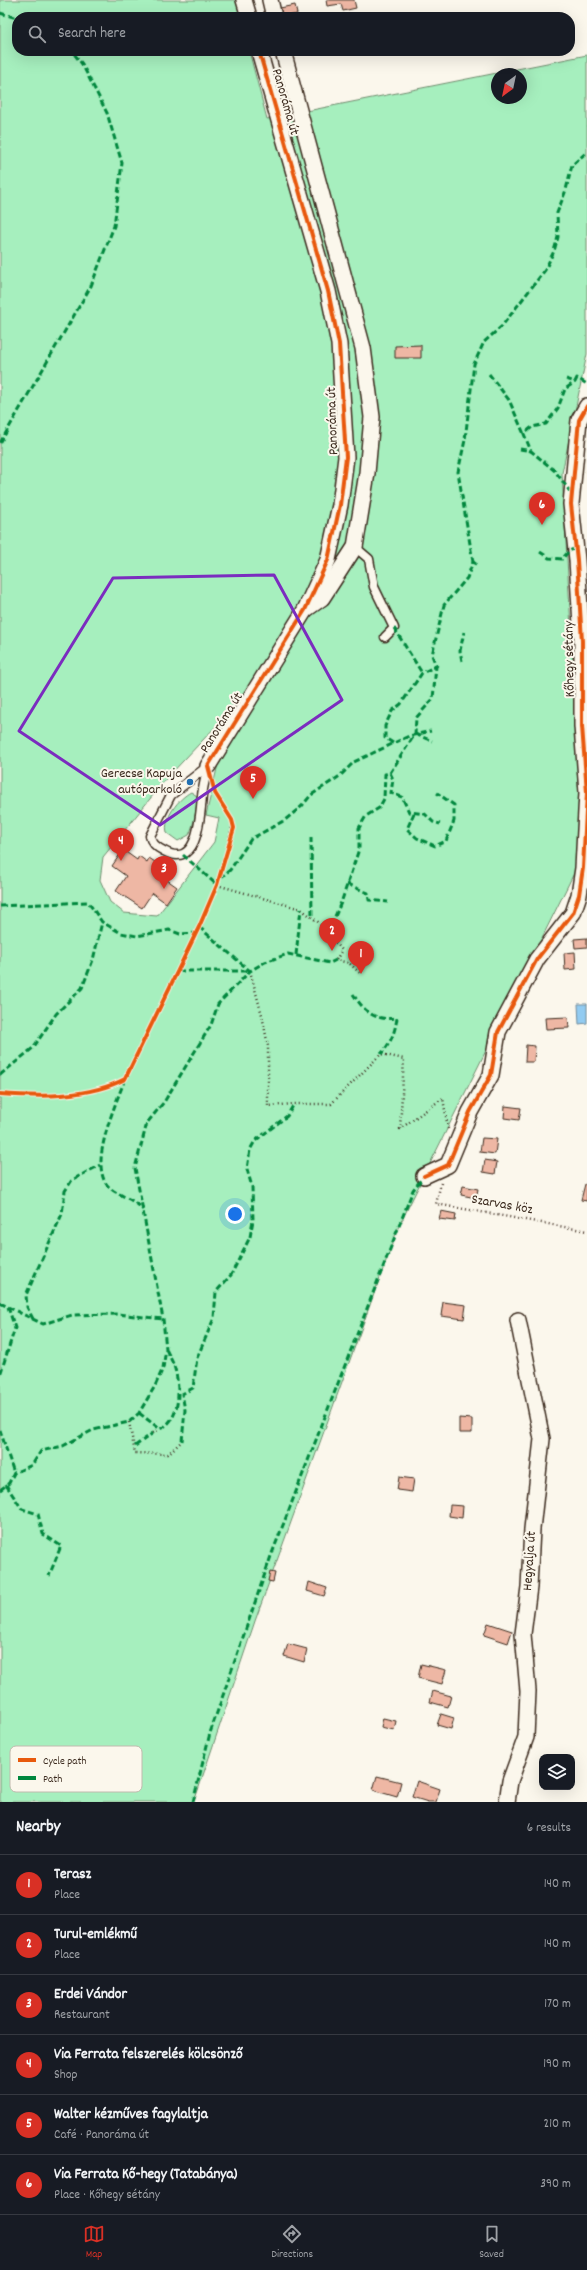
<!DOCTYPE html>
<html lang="en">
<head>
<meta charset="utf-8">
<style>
  :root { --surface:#171b24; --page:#20242c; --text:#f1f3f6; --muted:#9ea1a6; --line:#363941; --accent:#d93025 }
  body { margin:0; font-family:Dekko,sans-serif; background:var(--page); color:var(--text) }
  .controls { position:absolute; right:12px; bottom:12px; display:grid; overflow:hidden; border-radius:8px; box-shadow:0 4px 16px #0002 }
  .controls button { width:36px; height:36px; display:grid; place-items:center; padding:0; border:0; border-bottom:1px solid var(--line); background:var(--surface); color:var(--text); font:20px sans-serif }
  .compass { position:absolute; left:491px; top:68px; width:36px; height:36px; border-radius:50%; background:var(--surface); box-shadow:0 4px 16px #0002; rotate:213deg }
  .you { position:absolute; left:235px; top:1214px; width:14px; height:14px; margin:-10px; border:3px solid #fff; border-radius:50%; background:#1a73e8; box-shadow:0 0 0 6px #1a73e833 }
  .badge { display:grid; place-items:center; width:26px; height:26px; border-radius:50%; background:var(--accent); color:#fff; font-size:13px; font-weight:700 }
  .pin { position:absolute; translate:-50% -33px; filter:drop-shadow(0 1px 2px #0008) }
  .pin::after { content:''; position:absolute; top:21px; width:14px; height:12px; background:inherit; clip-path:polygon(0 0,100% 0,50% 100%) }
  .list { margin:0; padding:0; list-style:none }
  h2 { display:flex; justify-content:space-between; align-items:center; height:52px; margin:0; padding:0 16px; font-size:17px }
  h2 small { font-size:13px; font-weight:400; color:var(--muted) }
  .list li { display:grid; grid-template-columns:26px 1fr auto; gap:12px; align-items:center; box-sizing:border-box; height:60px; padding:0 16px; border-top:1px solid var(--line) }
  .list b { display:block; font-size:15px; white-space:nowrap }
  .list p { margin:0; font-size:13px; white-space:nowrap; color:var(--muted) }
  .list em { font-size:13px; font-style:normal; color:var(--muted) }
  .icon { flex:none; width:22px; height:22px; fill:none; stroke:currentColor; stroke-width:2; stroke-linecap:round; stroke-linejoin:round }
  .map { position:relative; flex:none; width:587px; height:1802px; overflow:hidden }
  .search { position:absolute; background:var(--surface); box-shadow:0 4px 16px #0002; left:12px; right:12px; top:12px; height:44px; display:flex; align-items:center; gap:10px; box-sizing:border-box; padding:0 14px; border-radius:16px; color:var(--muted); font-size:15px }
  .sheet { height:412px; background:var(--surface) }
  nav { display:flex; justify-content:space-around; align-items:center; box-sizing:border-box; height:56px; border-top:1px solid var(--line); background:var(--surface); font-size:11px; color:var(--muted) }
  nav a { display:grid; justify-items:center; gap:2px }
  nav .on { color:var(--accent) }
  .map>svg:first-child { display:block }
  .green { fill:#a6efbe; stroke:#708c6e; fill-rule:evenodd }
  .water { fill:#92cbf1; stroke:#6f8b9d }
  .building { fill:#eeb7a4; stroke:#3b2a1e }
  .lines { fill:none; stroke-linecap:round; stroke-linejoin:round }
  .lane-casing { stroke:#3b2a1e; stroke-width:11 }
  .street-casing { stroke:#3b2a1e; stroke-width:18 }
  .path { stroke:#3b2a1e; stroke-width:2.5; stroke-dasharray:1 3; stroke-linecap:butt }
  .lane { stroke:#fbf7ec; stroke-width:8 }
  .street { stroke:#fbf7ec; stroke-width:15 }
  .quiet { stroke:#00873e; stroke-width:3; stroke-dasharray:6 3; stroke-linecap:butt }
  .cycleway-casing { stroke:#fbf7ec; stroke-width:6 }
  .cycleway { stroke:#e8590c; stroke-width:4 }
  .marked { fill:none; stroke:#7b2cbf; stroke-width:3; stroke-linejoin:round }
  .poi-dot { fill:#1f6fb2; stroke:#fbf7ec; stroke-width:1.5 }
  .labels { text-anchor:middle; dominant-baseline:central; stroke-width:4; stroke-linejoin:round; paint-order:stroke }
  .street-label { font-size:14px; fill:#3b2a1e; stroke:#fbf7ec }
  .poi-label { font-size:14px; fill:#3b2a1e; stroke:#fbf7ec; text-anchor:end }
  .key { fill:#fbf7ec; stroke:#c1baae; stroke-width:1 }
  .key-label { font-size:11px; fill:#3b2a1e }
</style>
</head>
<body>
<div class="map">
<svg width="587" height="1802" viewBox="0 0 587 1802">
  <rect width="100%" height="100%" fill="#fbf7ec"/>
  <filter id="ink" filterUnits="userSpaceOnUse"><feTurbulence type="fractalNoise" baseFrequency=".025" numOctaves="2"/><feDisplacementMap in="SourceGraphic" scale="8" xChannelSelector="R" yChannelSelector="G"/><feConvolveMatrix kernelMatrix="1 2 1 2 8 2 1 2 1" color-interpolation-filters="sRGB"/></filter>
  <g filter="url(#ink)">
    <g class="green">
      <path d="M0 0H236L241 17H17V51H249L267 119 587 55V354L562 473 584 853 398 1228 255 1621 194 1802H0ZM497 74H521V98H497ZM236 705 249 714 219 760 206 815 219 818 214 842 157 916 124 913 110 902 100 880 103 857 166 779Z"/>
      <path d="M191 792 197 796C197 809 194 824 189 835L178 841 167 833C163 818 179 798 191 792Z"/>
    </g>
    <polygon class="water" points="578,1004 587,1004 587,1023 579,1024"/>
    <g class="building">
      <polygon points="326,0 354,0 356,8 343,11 341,4 327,6"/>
      <polygon points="295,5 297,14 282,17 280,8"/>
      <polygon points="421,345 421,358 395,358 395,346"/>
      <polygon points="123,850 137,860 139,856 147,862 149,858 158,864 155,867 165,874 163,877 177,887 166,903 152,893 142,908 116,891 126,876 112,866"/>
      <polygon points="587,938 587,947 575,948 574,939"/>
      <polygon points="575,952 576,969 565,970 564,953"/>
      <polygon points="568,1017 569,1028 546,1029 545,1018"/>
      <polygon points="526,1045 535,1046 534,1062 525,1062"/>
      <polygon points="505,1106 521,1108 519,1120 504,1118"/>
      <polygon points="482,1138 497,1139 495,1154 480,1152"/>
      <polygon points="485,1160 497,1162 495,1174 483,1172"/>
      <polygon points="585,1184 587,1184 587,1201 581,1200"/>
      <polygon points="463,1186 478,1189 476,1198 461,1195"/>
      <polygon points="441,1211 456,1214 455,1221 439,1219"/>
      <polygon points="443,1302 466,1305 464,1319 441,1316"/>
      <polygon points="459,1418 472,1419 472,1433 459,1433"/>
      <polygon points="399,1477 414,1479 412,1492 397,1490"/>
      <polygon points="450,1505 463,1506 462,1518 449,1516"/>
      <polygon points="270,1572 275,1573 273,1582 268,1581"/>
      <polygon points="309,1582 327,1588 324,1596 307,1591"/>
      <polygon points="488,1623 512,1631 508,1643 484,1635"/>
      <polygon points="288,1644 307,1649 304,1662 284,1656"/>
      <polygon points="421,1664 446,1670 442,1684 418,1678"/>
      <polygon points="433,1691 451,1696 448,1707 430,1702"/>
      <polygon points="441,1714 454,1718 451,1729 437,1725"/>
      <polygon points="383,1718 396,1721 394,1730 381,1727"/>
      <polygon points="377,1776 401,1782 397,1797 373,1790"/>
      <polygon points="417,1781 440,1789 436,1802 428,1802 412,1797"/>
    </g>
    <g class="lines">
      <g class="lane-casing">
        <g id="lane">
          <polyline points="355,547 369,559 374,587 394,628 385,637"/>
          <path d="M208 766C206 776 203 786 202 796 200 818 198 870 164 851 158 848 151 843 150 836L171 795Z"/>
        </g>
      </g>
      <g class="street-casing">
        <g id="street">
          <polyline points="244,0 249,17"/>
          <polyline points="270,0 274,17"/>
          <polyline points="283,51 363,348 372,417 367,473 355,547 322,598 305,610"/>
          <polyline points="208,766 305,610 328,560 340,505 346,457 339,344 328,291 259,51"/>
          <polyline points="424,1176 448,1165 470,1112 491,1075 498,1032 537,959 573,913 579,895 583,868 587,792 582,726 582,641 577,560 571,504 579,420 587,406"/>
          <polyline points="507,1802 510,1781 526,1737 528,1691 523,1634 529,1587 532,1529 542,1439 518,1320"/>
        </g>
      </g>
      <g class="path">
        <polyline points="217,885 301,909 318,922 342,950 336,960 349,963 361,974"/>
        <polyline points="250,971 262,1015 268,1046 268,1106 294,1104 331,1104 381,1054 404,1059 400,1129 443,1098 448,1129"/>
        <path d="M0 1094C41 1097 88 1098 125 1079L199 927 217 885 233 823 219 802 214 790"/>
        <polyline points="441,1183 436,1204 587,1231"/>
        <polyline points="129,1422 135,1453 168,1454 182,1441"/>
        <polyline points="153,1433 160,1429"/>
      </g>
      <use href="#lane" class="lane"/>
      <use href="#street" class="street"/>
      <g class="quiet">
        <polyline points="0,13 17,18"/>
        <polyline points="489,374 509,400 524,434"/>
        <polyline points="566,379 575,382 577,378 587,384"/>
        <polyline points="0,443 91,286 114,226 122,163 107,113 82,64 72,51"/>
        <polyline points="520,449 531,451"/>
        <polyline points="571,493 555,471 531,451 524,434 532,427 546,424 558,408 565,389 575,382"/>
        <polyline points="540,552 549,558 562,559 569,551 576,548"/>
        <polyline points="473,562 458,472 465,440 474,364 484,342 502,326 545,270 554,251 558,237 557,213 566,190 572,165 587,152"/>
        <polyline points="394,628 422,673"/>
        <polyline points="462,661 460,651 464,632"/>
        <polyline points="415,734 432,741"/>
        <polyline points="393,743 385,738 385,726 392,711 401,704 422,673 436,666 432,655 444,605 467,578 473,562 477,565"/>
        <polyline points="390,773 415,734 416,718 433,699 436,666 439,668"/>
        <polyline points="414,813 407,829 417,838 435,846 446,841 454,821 454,805 437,793"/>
        <polyline points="311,837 312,917"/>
        <polyline points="183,855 217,885"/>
        <polyline points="220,878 230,870 251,839 285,820 302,806 311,795 340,776 354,762 409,736 431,731"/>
        <polyline points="347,884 368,893 369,900 388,902"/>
        <polyline points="0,906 88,902 102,922 121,933 137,936 169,930 180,934 197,933"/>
        <polyline points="199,927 250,971"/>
        <polyline points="328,933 342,900 359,849 359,828 366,816 379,808 384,799 385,774 390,773 393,779 391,793 402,797 409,812 425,814 433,822 440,824"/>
        <polyline points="296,955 301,909"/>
        <polyline points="178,971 250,971"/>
        <path d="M353 994C365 1012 374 1021 397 1018 395 1032 391 1043 381 1054"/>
        <polyline points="0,1075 33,1048 56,1014 82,988 93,960 102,922"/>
        <path d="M125 1079C116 1104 88 1164 108 1186 117 1196 134 1198 143 1210"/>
        <polyline points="0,1303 8,1307 15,1328 0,1375"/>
        <polyline points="8,1307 43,1324 72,1315 117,1314 163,1319"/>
        <polyline points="33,1319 27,1307 26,1295 62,1214 65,1191 72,1180 100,1165"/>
        <path d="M139 1413 160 1429C181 1420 180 1388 175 1369 173 1362 169 1356 166 1349"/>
        <polyline points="0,1430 14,1473"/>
        <polyline points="182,1441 185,1410 182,1394 193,1388 197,1358 214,1318 216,1292 231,1275 250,1237 253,1220 252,1187 247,1169 250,1150 255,1141 287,1116 294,1104"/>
        <polyline points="135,1446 153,1433"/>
        <polyline points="6,1485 22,1509 38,1514 43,1534 61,1546 49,1576"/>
        <polyline points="0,1490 9,1483 14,1473 32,1465 41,1451 63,1446 93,1430 129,1422 139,1413 155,1386 163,1368 166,1349 163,1319 135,1168 147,1123 164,1102 211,1025 218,1004 250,971 265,962 288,954 330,963 336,960"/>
        <polyline points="193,1802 210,1733 271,1556 413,1190 424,1176"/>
      </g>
      <g class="cycleway-casing">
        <g id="cycleway">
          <path d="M0 1094C41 1097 88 1098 125 1079L199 927 217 885 234 828 232 820 215 793 208 766 305 610 328 560 340 505 346 457 339 344 328 291 259 51"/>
          <polyline points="424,1176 448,1165 470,1112 491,1075 498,1032 537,959 573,913 579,895 583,868 587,792 582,726 582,641 577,560 571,504 579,420 587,406"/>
        </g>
      </g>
      <use href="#cycleway" class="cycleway"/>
    </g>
  </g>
  <path class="marked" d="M274 575 342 700 160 825 19 731 113 578Z"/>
  <circle class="poi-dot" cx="190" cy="782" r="4"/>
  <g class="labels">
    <g class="street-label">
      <text transform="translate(285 102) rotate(74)">Panoráma út</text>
      <text transform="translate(333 421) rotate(-92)">Panoráma út</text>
      <text transform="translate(570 659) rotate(-91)">Kőhegy sétány</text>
      <text transform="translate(222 723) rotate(-58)">Panoráma út</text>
      <text transform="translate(502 1205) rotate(10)">Szarvas köz</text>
      <text transform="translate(530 1561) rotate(-86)">Hegyalja út</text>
    </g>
    <g class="poi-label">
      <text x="182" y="774">Gerecse Kapuja<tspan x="182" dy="16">autóparkoló</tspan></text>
    </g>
  </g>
  <rect x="10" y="1746" width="132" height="46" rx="6" class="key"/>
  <rect x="18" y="1758" width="18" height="4" fill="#e8590c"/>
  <rect x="18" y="1776" width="18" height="4" fill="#00873e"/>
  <g class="key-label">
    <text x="43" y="1764">Cycle path</text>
    <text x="43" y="1782">Path</text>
  </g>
</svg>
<div class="controls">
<button><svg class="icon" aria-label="layers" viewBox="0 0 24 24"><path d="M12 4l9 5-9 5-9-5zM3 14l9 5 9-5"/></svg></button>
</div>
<svg class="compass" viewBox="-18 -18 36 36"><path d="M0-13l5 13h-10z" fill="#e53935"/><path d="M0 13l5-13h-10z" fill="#9ea1a6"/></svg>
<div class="you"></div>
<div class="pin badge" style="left:361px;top:974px">1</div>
<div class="pin badge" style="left:332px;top:951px">2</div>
<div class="pin badge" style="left:164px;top:889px">3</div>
<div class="pin badge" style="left:121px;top:861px">4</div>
<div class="pin badge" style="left:253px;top:799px">5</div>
<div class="pin badge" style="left:542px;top:525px">6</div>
<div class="search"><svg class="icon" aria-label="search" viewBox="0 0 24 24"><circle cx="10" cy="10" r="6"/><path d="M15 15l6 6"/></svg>Search here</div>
</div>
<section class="sheet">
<h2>Nearby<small>6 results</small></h2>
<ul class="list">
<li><span class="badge">1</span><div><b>Terasz</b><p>Place</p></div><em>140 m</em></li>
<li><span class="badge">2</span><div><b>Turul-emlékmű</b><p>Place</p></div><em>140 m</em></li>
<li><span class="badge">3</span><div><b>Erdei Vándor</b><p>Restaurant</p></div><em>170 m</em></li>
<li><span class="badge">4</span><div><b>Via Ferrata felszerelés kölcsönző</b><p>Shop</p></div><em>190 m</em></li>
<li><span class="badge">5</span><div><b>Walter kézműves fagylaltja</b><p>Café · Panoráma út</p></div><em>210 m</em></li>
<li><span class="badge">6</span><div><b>Via Ferrata Kő-hegy (Tatabánya)</b><p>Place · Kőhegy sétány</p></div><em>390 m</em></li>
</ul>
</section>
<nav>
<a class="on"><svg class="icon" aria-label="map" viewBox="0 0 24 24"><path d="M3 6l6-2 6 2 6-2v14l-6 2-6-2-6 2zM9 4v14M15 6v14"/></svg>Map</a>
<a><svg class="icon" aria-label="directions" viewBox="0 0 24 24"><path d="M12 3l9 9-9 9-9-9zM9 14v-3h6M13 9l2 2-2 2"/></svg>Directions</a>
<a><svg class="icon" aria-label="saved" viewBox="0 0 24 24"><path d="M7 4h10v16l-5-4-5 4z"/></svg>Saved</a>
</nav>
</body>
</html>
